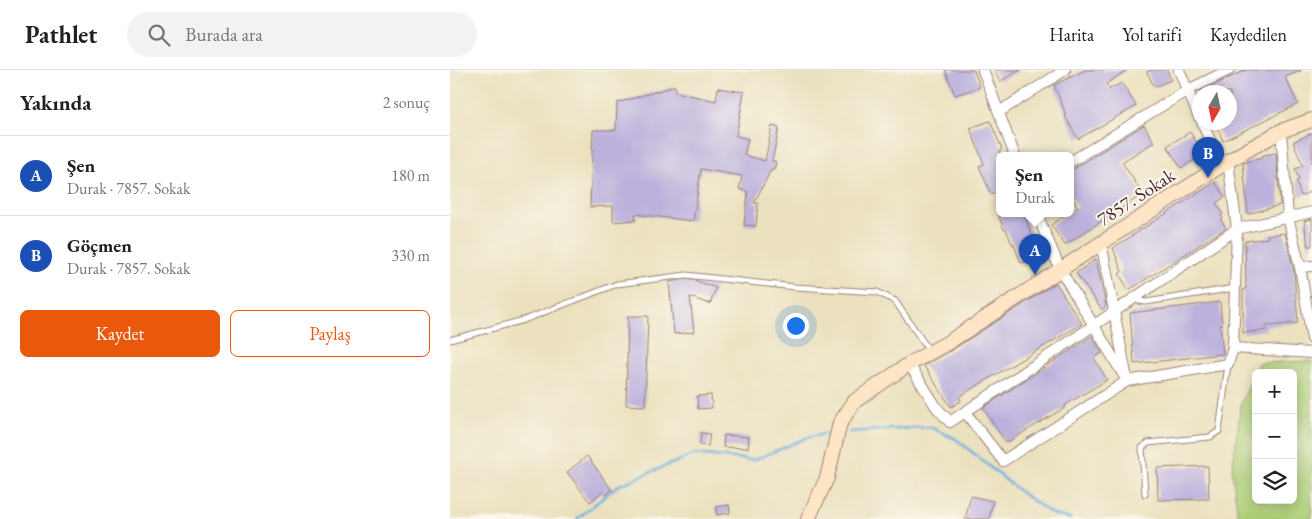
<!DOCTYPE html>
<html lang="tr">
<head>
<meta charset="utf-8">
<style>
  :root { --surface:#fff; --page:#f2f2f2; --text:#202124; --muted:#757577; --line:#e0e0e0; --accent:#ea580c }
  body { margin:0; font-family:"EB Garamond",serif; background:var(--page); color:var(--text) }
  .controls { position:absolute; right:15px; bottom:15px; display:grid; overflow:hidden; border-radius:8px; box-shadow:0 2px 12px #0003 }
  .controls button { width:45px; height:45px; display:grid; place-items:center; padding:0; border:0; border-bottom:1px solid var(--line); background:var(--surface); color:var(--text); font:25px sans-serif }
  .compass { position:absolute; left:742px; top:15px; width:45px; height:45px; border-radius:50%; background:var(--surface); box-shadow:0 2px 12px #0003; rotate:189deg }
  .you { position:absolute; left:345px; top:255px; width:18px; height:18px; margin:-12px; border:4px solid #fff; border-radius:50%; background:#1a73e8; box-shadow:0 0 0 8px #1a73e833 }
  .badge { display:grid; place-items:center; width:32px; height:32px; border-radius:50%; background:var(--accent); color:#fff; font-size:16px; font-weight:700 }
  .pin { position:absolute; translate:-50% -41px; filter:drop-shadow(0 1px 2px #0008) }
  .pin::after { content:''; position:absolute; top:26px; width:18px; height:15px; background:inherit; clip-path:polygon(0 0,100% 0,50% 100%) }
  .popup { position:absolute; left:546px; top:82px; width:78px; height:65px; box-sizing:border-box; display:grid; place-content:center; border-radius:8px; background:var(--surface); filter:drop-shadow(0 1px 4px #0005); font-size:16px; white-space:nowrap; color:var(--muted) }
  .popup b { font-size:19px; color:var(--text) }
  .popup::after { content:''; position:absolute; left:50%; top:100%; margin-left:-10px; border:10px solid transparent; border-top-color:var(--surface) }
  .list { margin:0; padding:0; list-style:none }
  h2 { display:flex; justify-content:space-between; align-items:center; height:65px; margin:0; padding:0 20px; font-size:21px }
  h2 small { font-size:16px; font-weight:400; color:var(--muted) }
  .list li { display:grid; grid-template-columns:32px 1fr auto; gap:15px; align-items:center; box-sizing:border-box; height:80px; padding:0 20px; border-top:1px solid var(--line) }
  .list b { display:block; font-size:19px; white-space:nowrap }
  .list p { margin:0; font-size:16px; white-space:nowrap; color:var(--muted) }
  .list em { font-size:16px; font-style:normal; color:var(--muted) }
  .actions { display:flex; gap:10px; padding:15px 20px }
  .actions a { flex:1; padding:11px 0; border:1px solid var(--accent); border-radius:8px; text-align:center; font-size:18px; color:var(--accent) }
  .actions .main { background:var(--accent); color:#fff }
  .icon { flex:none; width:28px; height:28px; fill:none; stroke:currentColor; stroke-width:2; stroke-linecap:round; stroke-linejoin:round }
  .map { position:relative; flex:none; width:862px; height:449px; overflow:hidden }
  header { display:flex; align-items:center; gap:30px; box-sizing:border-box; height:70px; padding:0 25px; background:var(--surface); border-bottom:1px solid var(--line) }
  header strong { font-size:24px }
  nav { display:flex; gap:28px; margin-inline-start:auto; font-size:18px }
  .search { width:350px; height:45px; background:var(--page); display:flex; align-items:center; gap:12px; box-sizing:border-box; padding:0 18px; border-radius:28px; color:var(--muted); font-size:19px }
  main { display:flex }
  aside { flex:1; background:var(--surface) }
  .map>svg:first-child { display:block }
  .green { fill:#accd75; stroke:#7b7650; fill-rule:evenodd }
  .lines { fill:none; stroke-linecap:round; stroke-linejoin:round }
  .stream { stroke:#6aaedf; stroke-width:2.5 }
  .building { fill:#bcb1dc }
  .lane-casing { stroke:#9a8074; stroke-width:7 }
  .street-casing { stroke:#9a8074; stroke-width:12 }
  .secondary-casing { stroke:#9a8074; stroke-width:16 }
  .lane { stroke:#fff; stroke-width:5 }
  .street { stroke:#fff; stroke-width:10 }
  .secondary { stroke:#fde5c5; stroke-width:14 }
  .labels { text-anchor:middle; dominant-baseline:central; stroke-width:4; stroke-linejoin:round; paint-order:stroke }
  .street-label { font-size:19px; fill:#4a1f2b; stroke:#fbf7ec }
</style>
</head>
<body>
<header>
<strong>Pathlet</strong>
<div class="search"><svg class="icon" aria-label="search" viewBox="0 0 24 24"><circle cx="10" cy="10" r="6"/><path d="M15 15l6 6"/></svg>Burada ara</div>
<nav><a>Harita</a><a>Yol tarifi</a><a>Kaydedilen</a></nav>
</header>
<main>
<aside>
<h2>Yakında<small>2 sonuç</small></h2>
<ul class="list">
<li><span class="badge" style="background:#1a4fb4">A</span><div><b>Şen</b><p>Durak · 7857. Sokak</p></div><em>180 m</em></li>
<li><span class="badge" style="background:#1a4fb4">B</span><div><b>Göçmen</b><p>Durak · 7857. Sokak</p></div><em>330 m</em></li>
</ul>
<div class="actions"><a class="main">Kaydet</a><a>Paylaş</a></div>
</aside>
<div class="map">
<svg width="862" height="449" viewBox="0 0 862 449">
  <rect width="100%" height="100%" fill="#fbf7ec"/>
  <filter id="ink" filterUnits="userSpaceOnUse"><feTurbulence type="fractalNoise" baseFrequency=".02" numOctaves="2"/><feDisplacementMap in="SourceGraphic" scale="10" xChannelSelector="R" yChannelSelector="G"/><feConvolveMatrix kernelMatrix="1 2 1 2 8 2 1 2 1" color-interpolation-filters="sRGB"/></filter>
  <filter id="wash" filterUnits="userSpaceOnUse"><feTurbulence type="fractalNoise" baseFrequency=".0096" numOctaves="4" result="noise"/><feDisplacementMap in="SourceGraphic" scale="20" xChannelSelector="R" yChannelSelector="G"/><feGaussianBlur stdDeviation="1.12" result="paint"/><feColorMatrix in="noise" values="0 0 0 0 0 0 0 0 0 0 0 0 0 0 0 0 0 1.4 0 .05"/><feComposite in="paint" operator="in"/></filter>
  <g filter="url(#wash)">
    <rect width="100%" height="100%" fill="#ebe1be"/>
    <path class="green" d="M862 291V449H788L782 400 791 334 808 293ZM806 303H843V430H806Z"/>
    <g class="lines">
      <g class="stream">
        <polyline points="399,362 480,357 506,369 573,424 604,445 621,449"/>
        <polyline points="127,449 167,416 245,384 304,390 356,368 378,363"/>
      </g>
    </g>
    <g id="blocks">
      <g class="building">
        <polygon points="495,0 524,0 530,17 505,25"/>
        <polygon points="544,0 571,0 550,11"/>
        <polygon points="635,0 677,0 656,14 659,19 672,13 686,36 628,69 615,46 616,45 604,15"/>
        <polygon points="701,0 717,0 721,10 704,17 697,2"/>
        <polygon points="796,0 851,0 851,1 835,7 848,34 773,71 765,52 780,52 780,22 749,22"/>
        <polygon points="225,16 225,22 266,31 268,18 294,22 286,66 298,69 294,85 315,91 322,56 329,58 322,91 326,92 324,100 321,100 304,133 308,133 306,156 294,155 298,122 289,119 292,106 251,99 243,151 185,144 186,150 163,152 163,136 140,137 143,60 166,60 167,33"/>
        <polygon points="540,51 552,79 550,80 550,120 541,124 529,96 534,94 520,58"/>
        <polygon points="694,55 704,72 672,92 693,124 615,175 601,155 628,137 620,125 620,101"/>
        <polygon points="740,62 754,84 731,98 717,76"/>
        <polygon points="862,63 862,121 851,126 846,111 849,110 845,99 853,96 843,72"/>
        <polygon points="826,83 830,135 798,144 793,93 812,88 813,85"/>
        <polygon points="765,112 775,127 766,133 773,144 771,145 773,149 771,150 776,158 679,220 669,204 672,202 663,178"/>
        <polygon points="548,144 574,144 589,186 571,193 563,173 562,174 556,159 554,160"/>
        <polygon points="862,149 862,176 858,176 854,151"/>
        <polygon points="835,163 844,202 848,253 816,256 816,260 793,263 793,220 796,219 795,171 818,168 817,165"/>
        <polygon points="646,189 656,236 652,240 626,203"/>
        <polygon points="237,209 247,211 266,218 260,234 240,227 244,262 224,264 219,212"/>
        <polygon points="606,213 632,254 518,321 509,327 511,331 501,337 474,296 502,280"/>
        <polygon points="770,232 772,255 770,255 773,284 684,294 680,243"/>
        <polygon points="178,246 198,246 195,336 176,335"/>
        <polygon points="642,266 652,283 644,288 657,310 615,335 616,337 556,373 533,338"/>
        <polygon points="261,325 262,338 248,339 247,326"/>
        <polygon points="251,363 260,364 258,376 250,375"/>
        <polygon points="274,365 299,367 298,378 273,377"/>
        <polygon points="137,386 162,420 155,426 152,422 140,432 117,402"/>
        <polygon points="758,396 759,429 708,430 707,398"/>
        <polygon points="521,426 543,431 539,449 515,449"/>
        <polygon points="279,435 280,443 267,445 266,437"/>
      </g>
    </g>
  </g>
  <g filter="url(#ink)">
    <use href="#blocks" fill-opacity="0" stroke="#9a8074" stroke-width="1"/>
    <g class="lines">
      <g class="lane-casing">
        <g id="lane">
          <polyline points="685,227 689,231 696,232 785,218"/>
          <polyline points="0,270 74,250 167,214 236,205 345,217 427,222 445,231 480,282"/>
          <polyline points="695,424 692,378 698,373 760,367 769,361 778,294"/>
        </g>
      </g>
      <g class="street-casing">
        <g id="street">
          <polyline points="533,0 565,86"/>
          <polyline points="729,0 749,47"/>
          <polyline points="549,42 615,0"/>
          <polyline points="752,52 771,96"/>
          <polyline points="831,61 838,147 850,197 862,269"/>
          <polyline points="620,92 738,20 779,0"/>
          <polyline points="587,144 610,199 677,311"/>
          <polyline points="651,172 676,304"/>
          <polyline points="850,197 862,196"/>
          <polyline points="783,278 862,283"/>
          <polyline points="459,294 487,338 500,352 787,159 862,142"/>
          <polyline points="515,342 553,391 677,311 778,294 783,278 787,159 778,91"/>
        </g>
      </g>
      <g class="secondary-casing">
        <polyline id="secondary" points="358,449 377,408 390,353 405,331 459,294 497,273 778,91 831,61 862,50"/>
      </g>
      <use href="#lane" class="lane"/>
      <use href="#street" class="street"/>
      <use href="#secondary" class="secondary"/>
    </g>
  </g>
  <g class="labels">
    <g class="street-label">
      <text transform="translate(686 127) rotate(-33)">7857. Sokak</text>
    </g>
  </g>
</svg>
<div class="controls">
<button>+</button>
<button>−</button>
<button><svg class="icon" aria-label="layers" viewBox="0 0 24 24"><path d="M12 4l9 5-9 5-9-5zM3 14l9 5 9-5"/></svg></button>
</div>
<svg class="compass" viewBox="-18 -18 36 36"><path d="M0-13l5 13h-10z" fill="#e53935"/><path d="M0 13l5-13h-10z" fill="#757577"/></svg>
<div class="you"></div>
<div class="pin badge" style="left:585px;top:205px;background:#1a4fb4">A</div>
<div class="popup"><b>Şen</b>Durak</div>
<div class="pin badge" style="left:758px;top:108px;background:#1a4fb4">B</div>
</div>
</main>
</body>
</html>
